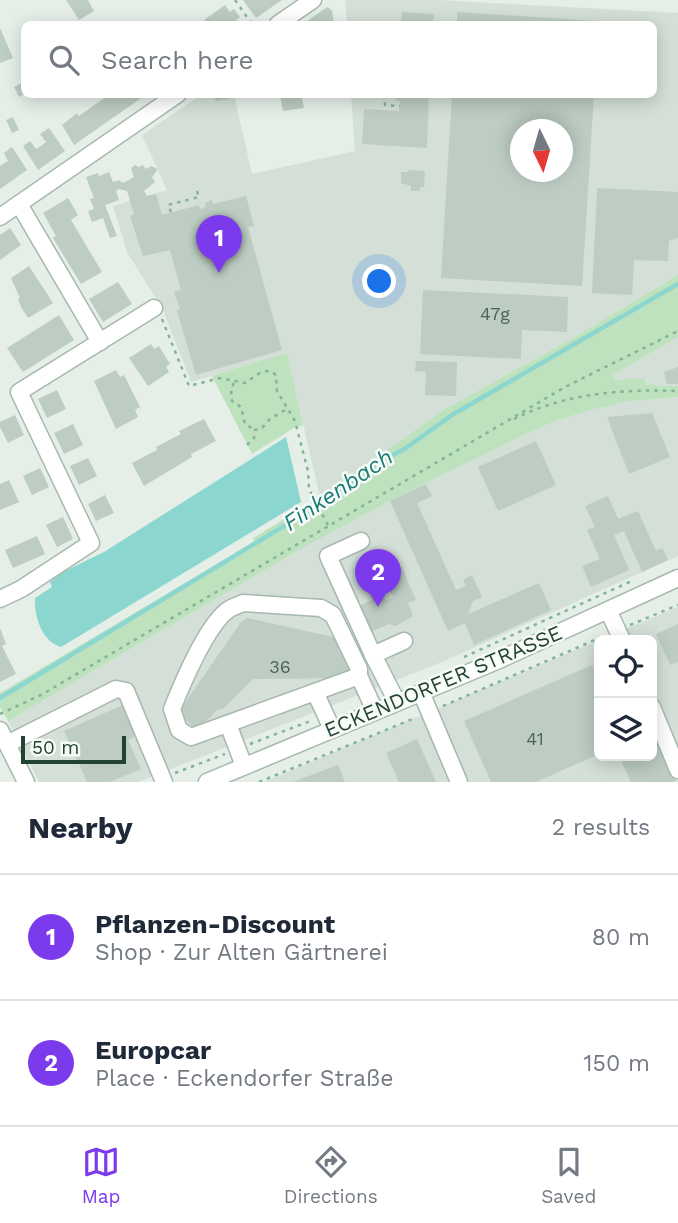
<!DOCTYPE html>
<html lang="en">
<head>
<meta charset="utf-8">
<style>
  :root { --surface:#fff; --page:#f2f2f3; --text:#1f2937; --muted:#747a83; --line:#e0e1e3; --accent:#7c3aed }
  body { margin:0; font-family:"Work Sans",sans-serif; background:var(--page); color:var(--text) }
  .controls { position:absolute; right:21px; bottom:21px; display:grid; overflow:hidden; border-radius:10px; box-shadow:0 4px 18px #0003 }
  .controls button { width:63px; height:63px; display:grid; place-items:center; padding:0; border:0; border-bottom:2px solid var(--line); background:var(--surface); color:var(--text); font:35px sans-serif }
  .compass { position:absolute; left:510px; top:119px; width:63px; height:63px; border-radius:50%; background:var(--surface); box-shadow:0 4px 18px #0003; rotate:175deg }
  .scale { position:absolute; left:21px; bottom:18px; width:105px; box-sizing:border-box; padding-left:7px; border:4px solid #234332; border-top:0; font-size:19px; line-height:24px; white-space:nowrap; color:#234332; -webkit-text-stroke:5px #f7fbf8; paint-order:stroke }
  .you { position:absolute; left:380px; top:282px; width:24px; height:24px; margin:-18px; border:5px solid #fff; border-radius:50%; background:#1a73e8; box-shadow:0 0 0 10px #1a73e833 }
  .badge { display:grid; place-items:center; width:46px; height:46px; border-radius:50%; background:var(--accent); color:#fff; font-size:23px; font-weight:700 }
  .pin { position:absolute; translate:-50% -58px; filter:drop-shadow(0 2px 4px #0008) }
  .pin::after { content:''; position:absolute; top:37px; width:24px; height:21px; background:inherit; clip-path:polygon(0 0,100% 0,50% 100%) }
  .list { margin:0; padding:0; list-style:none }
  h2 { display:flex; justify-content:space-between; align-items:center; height:91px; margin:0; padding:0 28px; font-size:30px }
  h2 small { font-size:23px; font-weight:400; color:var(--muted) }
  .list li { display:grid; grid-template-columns:46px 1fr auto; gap:21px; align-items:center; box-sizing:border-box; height:126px; padding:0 28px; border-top:2px solid var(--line) }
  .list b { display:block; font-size:26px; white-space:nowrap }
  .list p { margin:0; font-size:23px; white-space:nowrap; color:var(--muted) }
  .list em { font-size:23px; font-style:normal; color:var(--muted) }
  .icon { flex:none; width:38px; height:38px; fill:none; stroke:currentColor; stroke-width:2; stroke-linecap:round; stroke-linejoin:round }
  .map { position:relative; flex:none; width:678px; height:782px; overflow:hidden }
  .search { position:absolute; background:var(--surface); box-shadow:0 4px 18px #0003; left:21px; right:21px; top:21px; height:77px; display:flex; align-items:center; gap:18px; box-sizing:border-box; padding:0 24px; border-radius:10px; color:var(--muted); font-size:26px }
  .sheet { height:343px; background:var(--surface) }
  nav { display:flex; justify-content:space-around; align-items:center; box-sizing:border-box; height:98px; border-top:2px solid var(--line); background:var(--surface); font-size:19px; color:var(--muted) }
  nav a { display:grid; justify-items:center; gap:4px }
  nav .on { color:var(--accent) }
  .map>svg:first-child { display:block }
  .built { fill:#d3dfd7; fill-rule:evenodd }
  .green { fill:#bee1be }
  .water { fill:#8bd6cf }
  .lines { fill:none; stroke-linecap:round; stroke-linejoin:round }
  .stream { stroke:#8bd6cf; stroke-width:4.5 }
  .building { fill:#bdcdc3; fill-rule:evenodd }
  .minor-casing { stroke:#a7b8ae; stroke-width:19 }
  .path { stroke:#84b499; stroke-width:2.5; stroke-dasharray:3.5 5; stroke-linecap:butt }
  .minor { stroke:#fff; stroke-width:16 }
  .labels { text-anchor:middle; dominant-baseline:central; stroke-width:5; stroke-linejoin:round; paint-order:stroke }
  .number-label { font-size:18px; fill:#4a6656 }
  .street-label { font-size:21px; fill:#234332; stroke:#f7fbf8 }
  .water-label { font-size:23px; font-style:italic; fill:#197d75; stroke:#f7fbf8 }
</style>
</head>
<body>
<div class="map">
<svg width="678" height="782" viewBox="0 0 678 782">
  <rect width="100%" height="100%" fill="#e5efe8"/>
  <g class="built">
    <path d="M345 0H438L678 13V275L573 338 445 409 320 497 287 354 191 382 163 310 127 252 113 206 167 190 142 135 201 95H234L252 174 355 151 351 95 654 94V24H347ZM520 130H562V172H520Z"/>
    <polygon points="678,337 678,386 647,385 644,378 616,380 613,375"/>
    <polygon points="678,397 678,556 442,662 138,782 39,782 8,721 299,550 390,501 519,437 555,421 591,410 629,401"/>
    <polygon points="678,607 678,782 264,782 599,640 599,756 652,756 652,640 599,640"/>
  </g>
  <g class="green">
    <polygon points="678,275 678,337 613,375 616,380 644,378 647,385 678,386 678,397 629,401 591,410 555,421 519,437 390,501 299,550 8,721 0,707 0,693 254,542 253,538 320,497 445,409 573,338"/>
    <polygon points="287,353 303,425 294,428 252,454 212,376"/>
  </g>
  <path class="water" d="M286 437 301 502 61 647C42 642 34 616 35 598L52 587 50 582 61 573 104 552Z"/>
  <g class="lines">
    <polyline class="stream" points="0,698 327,500 342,487 361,480 374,471 378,463 406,448 452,415 678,284"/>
  </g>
  <g class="building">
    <polygon points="66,0 88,0 94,11 79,20"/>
    <polygon points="243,0 282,0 256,18"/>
    <polygon points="225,5 230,12 234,9 240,17 236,20 240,24 208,24 204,20"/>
    <polygon points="327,7 332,10 334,24 303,24"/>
    <polygon points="402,12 434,14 433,24 401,24"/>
    <polygon points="457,12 598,21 598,24 457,24"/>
    <polygon points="0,28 13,58 0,63"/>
    <polygon points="24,82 24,94 19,97 14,87"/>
    <polygon points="110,94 147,94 74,145 62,125 77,113 79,116"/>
    <polygon points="212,94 228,94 230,99 216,101"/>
    <polygon points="280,94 301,94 304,108 283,111"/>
    <polygon points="396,94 429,94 427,148 362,144 364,109 399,111 400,101 396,101"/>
    <path d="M452 94H594L582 286 441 278ZM520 130H562V172H520Z"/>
    <polygon points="13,117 19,130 12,133 6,120"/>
    <polygon points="49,128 65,151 38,170 23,146 30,141 36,149 41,146 46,142 40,134"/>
    <polygon points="12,147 27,170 0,189 0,166 8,161 4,153"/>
    <polygon points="135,165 139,167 143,165 146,169 151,166 156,168 157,171 152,177 155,182 144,191 147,196 156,194 162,215 199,205 200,209 206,207 205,203 212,200 213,204 246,196 254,226 248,227 282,350 196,375 177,311 180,309 174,292 181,290 170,250 143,256 130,216 134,214 127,191 119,189 116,191 119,200 105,205 117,236 110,238 103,218 92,222 88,211 94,209 90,199 94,198 86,177 98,173 99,176 109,172 113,182 119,180 123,183 134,177 131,168"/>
    <polygon points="408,170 425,171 424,187 420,187 420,191 411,191 411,186 401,183 401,172 408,172"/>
    <polygon points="597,188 678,192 678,238 669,241 668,261 634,260 632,295 592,293"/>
    <polygon points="68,198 78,215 71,220 102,272 81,284 53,238 56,236 43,213"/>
    <polygon points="10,228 21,245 0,260 0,235"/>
    <polygon points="29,266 53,303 28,318 21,307 18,299 20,298 11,278"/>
    <polygon points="118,282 132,304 103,322 89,299"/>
    <polygon points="423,290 568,297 567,332 522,330 521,359 420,354"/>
    <polygon points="59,315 74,340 23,372 7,348"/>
    <polygon points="151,344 154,349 159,346 170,364 166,367 169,372 148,386 129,358"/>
    <polygon points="416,361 457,362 456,396 425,395 426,372 415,371"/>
    <polygon points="678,367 678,384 667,384 664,372"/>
    <polygon points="116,370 120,377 124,375 140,407 135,410 138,417 116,429 94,381"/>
    <polygon points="57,390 66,409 47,418 38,399"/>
    <polygon points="652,413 670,457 629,474 607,417"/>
    <polygon points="15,415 24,435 8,443 0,427 0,422"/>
    <polygon points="204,419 216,441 191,454 192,457 144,486 132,463 157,450 156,447 181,434 179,431"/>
    <polygon points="73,424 83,445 64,454 54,433"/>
    <polygon points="536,441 556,485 498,511 478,467"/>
    <polygon points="88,458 97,476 79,485 70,466"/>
    <polygon points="40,468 49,487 32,495 23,476"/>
    <polygon points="9,480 19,502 0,510 0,484"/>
    <polygon points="426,484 432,496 417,503 456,590 466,586 463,580 472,575 482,597 473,601 468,614 539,583 551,610 474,645 465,623 448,631 390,501"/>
    <polygon points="105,495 114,513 96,521 88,504"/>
    <polygon points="608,496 618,519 638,511 656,551 662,548 668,560 642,572 624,531 614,535 629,570 591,587 582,566 600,559 587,530 595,527 585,506"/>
    <polygon points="63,517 73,539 57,547 46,525"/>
    <polygon points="37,536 45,554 13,568 5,550"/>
    <polygon points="401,566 416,600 408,603 413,616 396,626 389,624 370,632 359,606 372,600 366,586 378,581 386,600 393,597 383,575"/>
    <polygon points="247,618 338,638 340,650 349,652 351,657 350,675 347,678 253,679 223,709 217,710 199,729 195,728 180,715 180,710 241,622"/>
    <polygon points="678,624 678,662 670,665 656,634"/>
    <polygon points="0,628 6,644 2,646 16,674 0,682"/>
    <polygon points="592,665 599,681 599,754 536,782 491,782 464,721"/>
    <polygon points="123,705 137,735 128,740 141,769 110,782 87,782 64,731"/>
    <polygon points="652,726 676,782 631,782 619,756 652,756"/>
    <polygon points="417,739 436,782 399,782 386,753"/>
    <polygon points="338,765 345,782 293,782"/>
  </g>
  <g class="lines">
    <g class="minor-casing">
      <g id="minor">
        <polyline points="278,24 313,0"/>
        <polyline points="19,204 100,342"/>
        <polyline points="0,217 178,94"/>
        <polyline points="361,541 328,556 373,655"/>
        <polyline points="0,599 21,589 91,543 19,392 154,308"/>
        <path d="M243 603 321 608 333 615 359 669V676L191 737 179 730 172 709C182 684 207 625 228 610 232 607 239 605 243 603Z"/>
        <polyline points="608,610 622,640"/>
        <polyline points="359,676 375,711"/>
        <polyline points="315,692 332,729"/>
        <polyline points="421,692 459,782"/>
        <polyline points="397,702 373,655 404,641"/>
        <polyline points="652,707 678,770"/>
        <polyline points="228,724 244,766"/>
        <polyline points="0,730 26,782"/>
        <polyline points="7,744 116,689 126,691 164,782"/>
        <polyline points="207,782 499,660 678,578"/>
      </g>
    </g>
    <g class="path">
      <polyline points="235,0 252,24"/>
      <polyline points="384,94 385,105 400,106"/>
      <polyline points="171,212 168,205 199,197 196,188"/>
      <path d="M162 319 189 386 220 378 245 383C255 377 265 365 276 375L277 391 295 421 308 471 309 489 328 525"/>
      <polyline points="234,383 231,389 232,401 241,407 245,424 255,430"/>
      <path d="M514 419C566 393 621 389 678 391"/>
      <polyline points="247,445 254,438 255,430 262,428 270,419 287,409"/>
      <polyline points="630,625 678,605"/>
      <polyline points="464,657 634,580"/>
      <polyline points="443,706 604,636"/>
      <polyline points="0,714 41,695 565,387 678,331"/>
      <polyline points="250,744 313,720"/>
      <polyline points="175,773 225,754"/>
      <polyline points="259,782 415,718"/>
    </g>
    <use href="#minor" class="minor"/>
  </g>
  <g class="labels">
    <g class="number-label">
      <text x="495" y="313">47g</text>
      <text x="280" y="666">36</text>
      <text x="535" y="738">41</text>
    </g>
    <g class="street-label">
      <text transform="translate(443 681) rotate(-23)">ECKENDORFER STRASSE</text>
    </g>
    <g class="water-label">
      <text transform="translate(338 490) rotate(-34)">Finkenbach</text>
    </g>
  </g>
</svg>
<div class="controls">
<button><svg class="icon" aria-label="locate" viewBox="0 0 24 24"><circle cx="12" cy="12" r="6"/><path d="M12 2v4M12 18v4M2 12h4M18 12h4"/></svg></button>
<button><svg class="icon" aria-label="layers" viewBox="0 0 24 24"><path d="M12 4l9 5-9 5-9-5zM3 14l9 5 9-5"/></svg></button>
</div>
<svg class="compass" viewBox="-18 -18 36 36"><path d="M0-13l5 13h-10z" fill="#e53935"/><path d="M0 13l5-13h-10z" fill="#747a83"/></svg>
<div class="scale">50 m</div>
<div class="you"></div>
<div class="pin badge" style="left:219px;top:273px">1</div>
<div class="pin badge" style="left:378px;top:607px">2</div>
<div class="search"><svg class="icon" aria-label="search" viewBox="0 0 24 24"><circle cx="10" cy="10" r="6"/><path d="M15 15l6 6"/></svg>Search here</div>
</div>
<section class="sheet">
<h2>Nearby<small>2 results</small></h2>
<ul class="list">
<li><span class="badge">1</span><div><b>Pflanzen-Discount</b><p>Shop · Zur Alten Gärtnerei</p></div><em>80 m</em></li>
<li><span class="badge">2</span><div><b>Europcar</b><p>Place · Eckendorfer Straße</p></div><em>150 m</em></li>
</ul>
</section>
<nav>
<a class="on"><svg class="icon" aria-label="map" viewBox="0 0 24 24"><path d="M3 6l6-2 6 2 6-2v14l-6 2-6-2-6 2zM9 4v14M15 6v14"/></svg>Map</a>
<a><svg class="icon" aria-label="directions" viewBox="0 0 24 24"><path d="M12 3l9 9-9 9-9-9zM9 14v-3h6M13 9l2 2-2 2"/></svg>Directions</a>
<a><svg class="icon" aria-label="saved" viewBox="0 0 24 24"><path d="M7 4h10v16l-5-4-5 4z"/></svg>Saved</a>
</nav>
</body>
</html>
